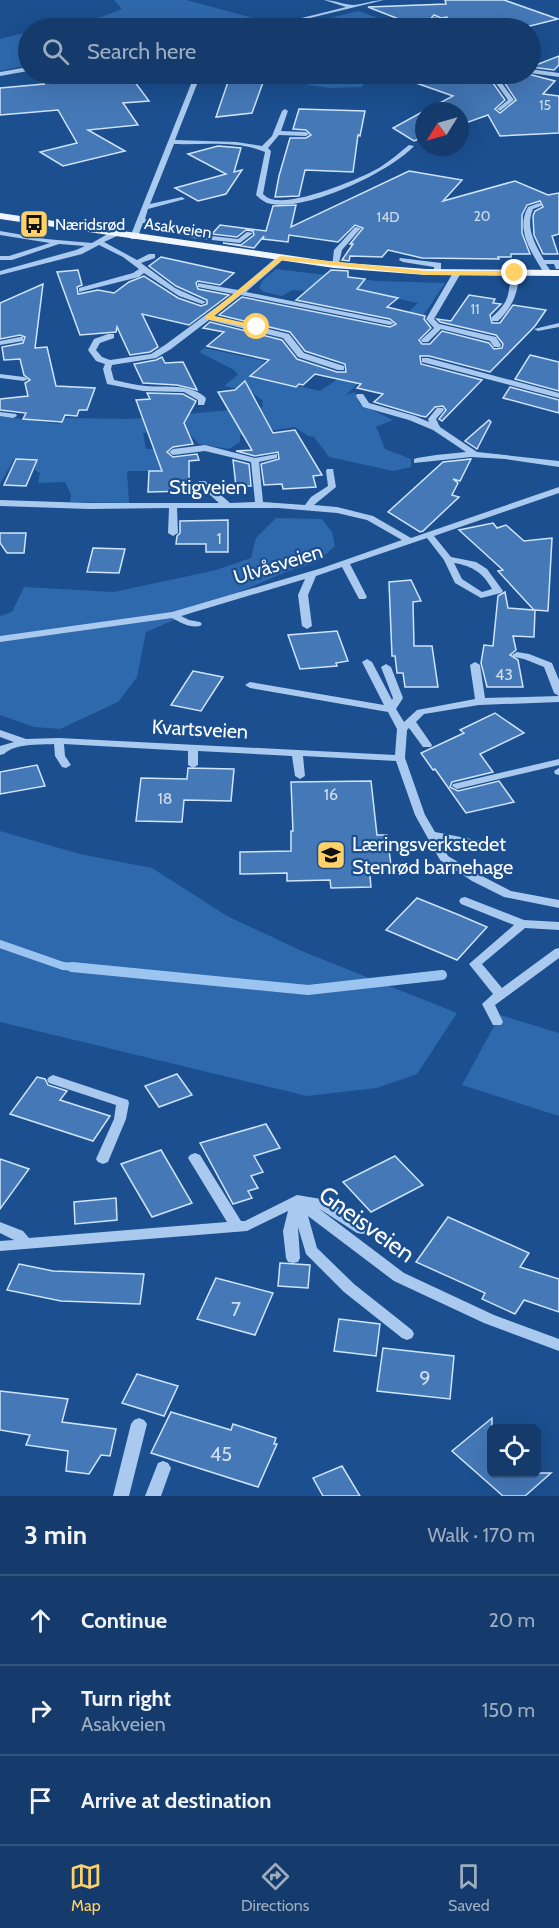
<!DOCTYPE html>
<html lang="en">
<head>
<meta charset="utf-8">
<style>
  :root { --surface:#143b6b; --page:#214673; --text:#f1f3f6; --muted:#9dadc1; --line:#33557e; --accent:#ffd166 }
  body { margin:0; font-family:Cabin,sans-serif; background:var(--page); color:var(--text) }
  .controls { position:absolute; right:18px; bottom:18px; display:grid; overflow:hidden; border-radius:9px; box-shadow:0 6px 24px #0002 }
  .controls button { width:54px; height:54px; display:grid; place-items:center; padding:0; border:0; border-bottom:2px solid var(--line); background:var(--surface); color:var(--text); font:30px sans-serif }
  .compass { position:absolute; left:415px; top:102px; width:54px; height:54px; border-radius:50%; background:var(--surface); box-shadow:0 6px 24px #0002; rotate:233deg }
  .stop { position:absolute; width:18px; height:18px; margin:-14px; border:4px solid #ffd166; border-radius:50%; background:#fff }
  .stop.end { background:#ffd166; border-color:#fff; box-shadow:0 2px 6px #0008 }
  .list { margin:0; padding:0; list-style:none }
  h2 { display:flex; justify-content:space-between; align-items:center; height:78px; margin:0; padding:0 24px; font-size:26px }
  h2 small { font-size:20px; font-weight:400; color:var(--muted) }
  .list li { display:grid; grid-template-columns:39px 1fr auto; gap:18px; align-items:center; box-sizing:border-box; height:90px; padding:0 24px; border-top:2px solid var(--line) }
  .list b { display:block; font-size:22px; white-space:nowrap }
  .list p { margin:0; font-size:20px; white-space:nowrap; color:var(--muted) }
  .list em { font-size:20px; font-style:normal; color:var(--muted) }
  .icon { flex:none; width:33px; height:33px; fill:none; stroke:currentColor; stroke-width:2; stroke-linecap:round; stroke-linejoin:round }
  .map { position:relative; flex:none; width:559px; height:1496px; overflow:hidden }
  .search { position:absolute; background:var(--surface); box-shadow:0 6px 24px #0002; left:18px; right:18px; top:18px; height:66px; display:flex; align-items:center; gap:15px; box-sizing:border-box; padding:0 21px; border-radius:33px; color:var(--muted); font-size:22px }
  .sheet { height:348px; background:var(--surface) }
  nav { display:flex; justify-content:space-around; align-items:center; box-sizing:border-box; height:84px; border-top:2px solid var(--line); background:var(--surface); font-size:16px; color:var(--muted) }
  nav a { display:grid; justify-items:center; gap:3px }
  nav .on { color:var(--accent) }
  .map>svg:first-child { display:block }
  .green { fill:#2e69ad }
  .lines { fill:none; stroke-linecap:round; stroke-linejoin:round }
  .stream-far1 { stroke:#9cc4f0; stroke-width:8 }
  .stream { stroke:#9cc4f0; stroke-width:10 }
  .building { fill:#4478b7; stroke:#cfe3fa; stroke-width:1.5 }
  .minor { fill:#a9c9ee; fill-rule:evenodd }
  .major { fill:#f0f6ff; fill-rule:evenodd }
  .route { fill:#ffd166 }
  .labels { text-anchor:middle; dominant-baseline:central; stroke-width:4.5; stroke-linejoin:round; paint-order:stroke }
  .far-number-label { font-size:14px; fill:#d0dded }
  .far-poi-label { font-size:16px; fill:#fff; stroke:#1b4f8f; text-anchor:start }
  .far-street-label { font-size:16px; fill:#fff; stroke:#1b4f8f }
  .number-label { font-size:16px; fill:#d0dded }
  .street-label { font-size:20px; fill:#fff; stroke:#1b4f8f }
  .poi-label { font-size:20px; fill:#fff; stroke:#1b4f8f; text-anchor:start }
  .near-number-label { font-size:20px; fill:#d0dded }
  .near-street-label { font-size:24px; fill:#fff; stroke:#1b4f8f }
</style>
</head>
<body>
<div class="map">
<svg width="559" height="1496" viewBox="0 0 559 1496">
  <rect width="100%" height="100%" fill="#1b4f8f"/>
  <g class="green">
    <polygon points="114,0 186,0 291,28 358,11 404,27 403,28 47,28 101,17 122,9"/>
    <polygon points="28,32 28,65 0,71 0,39"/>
    <polygon points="314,74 363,74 368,80 361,87 330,88 308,85"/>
    <polygon points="276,269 376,281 445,283 415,328 346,395 355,392 360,404 393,420 376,427 385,449 411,459 411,467 393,471 329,457 314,437 308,436 295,427 240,435 240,442 229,449 199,444 185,429 143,433 146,449 159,449 175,471 127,471 129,503 70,502 71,495 65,482 38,483 40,473 35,470 36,460 14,459 0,484 0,416 59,424 65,418 130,419 263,407 262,400 251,392 224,386 238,375 234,370 199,352 204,348 265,361 251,375 320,391 335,381 418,303 384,296 292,290 282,296 264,292 259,288 262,281"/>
    <polygon points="276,518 322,519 332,532 335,546 317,562 286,572 146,632 137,677 118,702 60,729 34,727 0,715 0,616 12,612 24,587 114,592 216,570 251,558 256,538"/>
    <polygon points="0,831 80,854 152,868 227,916 304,952 457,1013 417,1074 377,1088 307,1096 0,1022"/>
    <polygon points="500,1015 559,1033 559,1116 462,1085"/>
  </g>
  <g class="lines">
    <polyline class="stream-far1" points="0,944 63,966 87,968"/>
    <polyline class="stream" points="72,967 308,990 442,975"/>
  </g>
  <g class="building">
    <polygon points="445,0 504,0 558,19 522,28 449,28 447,17 441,18 434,15 428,22 414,25 368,7 446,4"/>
    <polygon points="559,56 559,65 554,70 531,67"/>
    <polygon points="87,74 129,74 149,101 123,103 138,125 88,130 125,151 63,166 40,152 77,143 58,110 0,115 0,88 44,84 41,78"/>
    <polygon points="236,74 266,74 252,113 216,117 230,76 235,76"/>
    <polygon points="457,74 470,74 486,80 496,76 493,83 505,100 495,109 500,113 516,100 504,82 508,74 528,74 555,81 543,94 559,96 559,133 500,136 488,115 460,125 460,111 425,111 453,96 419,84"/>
    <polygon points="299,109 365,111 360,136 358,135 353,172 305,170 299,196 275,197 279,176 290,138 306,138 311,135 306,130 293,129"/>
    <polygon points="424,111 424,137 414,141 393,128"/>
    <polygon points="218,146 241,148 234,172 242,170 226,194 198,201 175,188 226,174 188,154"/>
    <polygon points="409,171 462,180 443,201 515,181 548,195 559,193 559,234 552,236 558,254 543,254 534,235 533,216 535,211 543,207 540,201 527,205 522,215 522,233 530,254 511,254 511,257 498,257 499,259 422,258 388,250 382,257 350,256 349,261 342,260 353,244 350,244 363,228 355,225 338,242 289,235 288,242 263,239 264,236 254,248 223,243 241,245 254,235 253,231 246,230 237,237 212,234 220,225 266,231 273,206 296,205 291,227"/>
    <polygon points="161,257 234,273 220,285 198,281 196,283 198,289 229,295 189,325 142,314 158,347 150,352 130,355 117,327 116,332 80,335 57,272 78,270 82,285 77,287 78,294 98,290 114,293 129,282 144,276 178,298 201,306 207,304 207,300 176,286 149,266"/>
    <polygon points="331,270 348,271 348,277 365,279 357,289 398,298 387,307 425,316 424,319 431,328 419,340 422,344 430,344 442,331 489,343 494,349 502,348 503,344 496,335 440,322 437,319 451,321 469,295 495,299 493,303 501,304 490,315 492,323 500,323 513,305 546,310 535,326 490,372 429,356 420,356 421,364 482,380 442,421 439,419 446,410 443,406 435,407 426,417 421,416 374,402 383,394 357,388 361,384 315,374 303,385 299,384 296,387 250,376 269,360 207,346 224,332 203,328 210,322 282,340 297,359 337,372 346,372 345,364 305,351 290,332 219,315 242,297 390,327 396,324 390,319 296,300"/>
    <polygon points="43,284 35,348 47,347 56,386 95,388 87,410 79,410 77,416 65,415 62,422 23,419 26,413 0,410 0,399 28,396 25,383 30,380 24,375 20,359 4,360 2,347 23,343 25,337 20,335 0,339 0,303"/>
    <polygon points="530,355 559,362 559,391 515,379"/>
    <polygon points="162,357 165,363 183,362 197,390 177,385 143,383 134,364 156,360"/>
    <polygon points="245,381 273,433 295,430 322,475 313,476 316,487 283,489 282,484 264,485 261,464 279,459 278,452 255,456 236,451 252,450 218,392 235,390"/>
    <polygon points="510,387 559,400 559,413 503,398"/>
    <polygon points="147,393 183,394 196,401 184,423 193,444 173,447 167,452 173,457 197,454 199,460 189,461 189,491 148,492 149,471 162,471 136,400 150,399"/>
    <polygon points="489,420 491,422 477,449 465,441"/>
    <polygon points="16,459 37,460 26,486 4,485"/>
    <polygon points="471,459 460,481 453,479 458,483 452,495 459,497 423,531 420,532 388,512 443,462"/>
    <polygon points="233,460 249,464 251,486 236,486"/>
    <polygon points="228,520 228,552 206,552 206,544 176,544 177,536 180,533 180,521"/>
    <polygon points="493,523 497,528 506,525 524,541 552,538 548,611 535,610 534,637 513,636 516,650 510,655 518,660 523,687 487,687 481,663 484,645 493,646 498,596 505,592 508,608 534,610 498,571 503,570 459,530"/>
    <polygon points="0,533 26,533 24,553 7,553 0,543"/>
    <polygon points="93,548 125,549 119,573 87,572"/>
    <polygon points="411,580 421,601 413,602 414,646 432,646 438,687 405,687 403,673 397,673 395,656 392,656 389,582"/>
    <polygon points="337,631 348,661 336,663 337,666 300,669 288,635"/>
    <polygon points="193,671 223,677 201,711 171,705"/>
    <polygon points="495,713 524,733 480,754 493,772 452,782 450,787 458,791 499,781 514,802 466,813 435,769 433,770 421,753 464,733 460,730"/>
    <polygon points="37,765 45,786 0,794 0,772"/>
    <polygon points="188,768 234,769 231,801 184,800 182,822 136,821 141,778 187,779"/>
    <polygon points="371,781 377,835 387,835 391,865 369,865 371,887 331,888 330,880 287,881 287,873 240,874 240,852 291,851 291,831 293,831 291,782"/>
    <polygon points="417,898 459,915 487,927 457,960 386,930"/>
    <polygon points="177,1074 192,1095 159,1107 145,1086"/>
    <polygon points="37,1077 45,1079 48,1085 67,1091 60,1100 110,1116 93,1141 10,1114"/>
    <polygon points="266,1124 280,1148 254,1156 263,1172 251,1176 258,1188 248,1191 252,1198 233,1204 200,1143"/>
    <polygon points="161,1150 192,1203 152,1217 121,1164"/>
    <polygon points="395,1156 423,1185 371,1212 343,1182"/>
    <polygon points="0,1159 29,1169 0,1209"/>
    <polygon points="116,1198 117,1220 75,1224 74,1202"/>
    <polygon points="448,1217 529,1253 520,1267 559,1279 559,1312 524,1300 515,1314 482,1299 485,1293 416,1262"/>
    <polygon points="280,1263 310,1265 308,1288 278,1286"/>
    <polygon points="19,1264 53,1271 144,1274 140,1304 61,1301 7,1290"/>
    <polygon points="216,1278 273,1293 255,1335 197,1319"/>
    <polygon points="339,1319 380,1324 376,1356 334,1351"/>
    <polygon points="383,1348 454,1356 450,1399 377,1391"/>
    <polygon points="137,1374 178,1386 164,1416 122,1403"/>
    <polygon points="0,1391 68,1399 62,1422 116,1429 110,1456 101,1455 89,1474 66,1471 68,1451 26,1445 30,1435 0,1430"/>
    <polygon points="171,1412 231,1430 233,1424 276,1438 274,1444 277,1444 258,1487 151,1453"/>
    <polygon points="492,1418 492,1473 551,1473 525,1496 503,1496 452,1451"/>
    <polygon points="342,1466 360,1496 323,1496 313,1478"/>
  </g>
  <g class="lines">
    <g class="minor">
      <path d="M324 0C334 0 345 5 354 5 364 4 373 0 384 0L269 28H261L346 7Z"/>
      <polygon points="434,17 439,18 432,28 426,28"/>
      <polygon points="28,67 28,71 0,76 0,72"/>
      <polygon points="530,69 559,73 559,77 530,73"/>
      <path d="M195 74H201L175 140 236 142 262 146 272 136 282 111 285 109 288 111 281 131 306 132 309 134 306 136 279 135 268 148 271 151 263 194C264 195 269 199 271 199 295 206 357 180 379 168 390 161 399 153 409 145L414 146C390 172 303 214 267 203 263 201 259 198 256 195L265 152C237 140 203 145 174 144L150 204 182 197 185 199 148 209 145 219 194 234 238 239 247 232 253 233 240 243 193 238 143 223 137 239H131L130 237Z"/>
      <polygon points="500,74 506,74 501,82 514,100 500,111 497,109 508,100 495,82"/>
      <path d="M539 203 541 204V206L533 209C525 227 535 244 544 260H559V269H556L554 264H546L552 273 548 275 544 273C532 253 515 230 528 207Z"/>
      <polygon points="355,227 361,228 342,250 338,267 332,267 334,250"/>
      <polygon points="0,231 46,239 92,243 111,232 117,232 117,236 104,242 137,260 149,254 155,254 155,258 141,263 175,288 206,302 202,304 179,296 144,273 139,277 79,292 79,288 133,273 139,269 123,257 99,245 82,254 0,275 0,271 76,250 85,246 59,244 12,260 0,260 0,256 9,256 50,243 0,235"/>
      <path d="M278 256 285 258 246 292 390 321 394 323 390 325 241 295 214 316 289 334 304 353 344 366V370H338L298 357 283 338 209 320 171 349 156 358 112 365 111 369 114 380C124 382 135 385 146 386 167 388 188 383 205 397L206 399 204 405H198V400L184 392 143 391 107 384 103 369 105 364 96 361 88 350 94 339 108 334H114V338L100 343 96 350 102 357 110 360 151 354 165 345 234 294 198 287V283L238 290Z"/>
      <polygon points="400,258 441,263 441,273 434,275 434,267 403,262 399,260"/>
      <polygon points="454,271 461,273 434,319 439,324 496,337 501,345 500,347 494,347 490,341 441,329 428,342 422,342 421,340 434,328 426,319"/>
      <path d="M512 271 519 273C518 294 513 306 498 321H492V317C512 299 507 295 512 271Z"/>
      <polygon points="559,323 559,327 538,331 534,329"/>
      <polygon points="20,337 23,337 23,341 0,345 0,341"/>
      <polygon points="422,358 428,358 559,393 559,398 422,362"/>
      <polygon points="0,374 24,377 28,379 24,381 0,378"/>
      <polygon points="357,394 363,394 369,403 415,416 429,422 428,419 437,408 443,408 444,410 436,419 440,427 477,452 559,461 559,467 505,459 471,457 414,463 414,459 417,458 436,455 466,452 433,430 409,420 363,407 356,396"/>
      <polygon points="0,412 16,414 17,416 13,418 0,416"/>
      <path d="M205 445 255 458 277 454V458L259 462 263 502 305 505 311 497 328 486 326 471 327 469H333L336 487 314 505 337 507 373 516 411 538 559 487V493L434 536 451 557 476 562 487 569 503 591 501 593 481 598 455 583 444 560 427 538 350 564 367 597 365 599H359L342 567 316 576 308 595 312 626 307 629 302 626 298 595 305 579 181 616 189 620 200 622 202 624 200 626C190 628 181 623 172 618L0 642V636L172 612 322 568 402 540 367 520 337 513 278 508H177L178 533 173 536 168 533 169 508 89 509 0 506V500L89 503H219L199 485V481H205L230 503 255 502 251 462 205 451 173 455 169 452 173 449ZM454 563C473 566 483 573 492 589L482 592 462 579Z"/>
      <path d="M517 652 529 654 552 663 559 680V702L479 705 424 714 416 722 432 745 431 747H423L409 728 407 730 405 758 425 815 435 832 481 841 487 844 481 847 439 840 448 856 480 875 511 891 559 900V908L504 897 472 881 440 860 415 815 396 761 303 756 305 776 300 779 295 776 292 756 198 751V765L193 768 188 765V751L64 744 65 756 71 765 66 768 62 767 55 756 54 744C38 745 16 743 4 754L0 755V746L14 742 0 737V730L26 739 59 738 395 755 397 729 388 712 250 688 245 685 250 682 384 705 362 662 367 659 372 662 392 700 393 698 381 667 386 664 391 667 403 698 396 709 404 722 417 710 475 699 470 665 475 662 480 665 485 698 559 696 554 693 544 667 524 659 514 657 512 655Z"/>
      <polygon points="559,759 559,765 457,789 452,786 453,784"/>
      <polygon points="559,768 559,775 555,774 554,771"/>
      <polygon points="465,897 524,920 559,922 559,930 525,928 482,964 502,988 555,949 559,948 559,958 495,1005 503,1022 501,1025 493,1025 482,1004 493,994 469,964 514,925 461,904 459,901 461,898"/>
      <polygon points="53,1075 128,1100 129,1103 126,1119 108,1162 103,1164 98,1162 96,1159 114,1119 116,1105 49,1083 47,1080 49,1077"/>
      <polygon points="195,1153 200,1155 241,1221 245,1221 297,1195 327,1200 367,1225 369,1229 367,1233 362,1234 357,1233 318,1208 404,1273 494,1315 559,1339 559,1351 484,1323 394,1281 308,1216 317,1248 354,1284 412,1330 414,1334 412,1338 407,1340 402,1338 344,1292 306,1254 298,1227 300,1258 298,1262 293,1263 288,1262 286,1258 283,1231 288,1211 247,1231 0,1251 0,1241 14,1240 0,1233 0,1222 23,1231 29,1238 227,1222 188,1158 190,1155"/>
      <polygon points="139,1418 144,1420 147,1424 129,1496 113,1496 131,1424 134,1420"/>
      <polygon points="163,1461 168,1463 171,1468 161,1496 145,1496 158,1463"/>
    </g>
    <polygon class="major" points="0,213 334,262 426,269 559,270 559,276 426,275 334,268 0,219"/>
  </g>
  <polygon class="route" points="280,256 427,271 515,271 519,273 515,275 427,275 282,260 214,316 260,326 260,329 206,319 206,316"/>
  <defs>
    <g id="bus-square" transform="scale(1.5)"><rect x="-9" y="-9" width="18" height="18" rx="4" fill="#ffd166" stroke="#1b4f8f"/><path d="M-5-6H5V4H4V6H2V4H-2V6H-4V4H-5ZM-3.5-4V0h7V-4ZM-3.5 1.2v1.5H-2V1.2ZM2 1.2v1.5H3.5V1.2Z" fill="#111"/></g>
    <g id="school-square" transform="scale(1.5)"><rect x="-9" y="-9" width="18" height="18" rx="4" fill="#ffd166" stroke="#1b4f8f"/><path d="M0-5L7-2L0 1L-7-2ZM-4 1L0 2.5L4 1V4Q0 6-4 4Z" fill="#111"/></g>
  </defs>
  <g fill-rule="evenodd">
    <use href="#bus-square" x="34" y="224"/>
    <use href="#school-square" x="331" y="855"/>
  </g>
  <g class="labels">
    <g class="far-number-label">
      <text x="545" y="105">15</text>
      <text x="482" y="216">20</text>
      <text x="388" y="217">14D</text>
      <text x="475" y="309">11</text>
    </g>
    <g class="far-poi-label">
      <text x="55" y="224">Næridsrød</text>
    </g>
    <g class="far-street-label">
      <text transform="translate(178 228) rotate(8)">Asakveien</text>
    </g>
    <g class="number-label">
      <text x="219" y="538">1</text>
      <text x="504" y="674">43</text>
      <text x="331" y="794">16</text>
      <text x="165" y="798">18</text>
    </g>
    <g class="street-label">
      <text x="208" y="487">Stigveien</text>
      <text transform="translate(278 564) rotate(-17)">Ulvåsveien</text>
      <text transform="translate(200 729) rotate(3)">Kvartsveien</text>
    </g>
    <g class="poi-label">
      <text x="352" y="844">Læringsverkstedet<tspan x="352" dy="23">Stenrød barnehage</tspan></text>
    </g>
    <g class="near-number-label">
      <text x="236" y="1309">7</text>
      <text x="425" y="1378">9</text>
      <text x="221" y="1454">45</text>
    </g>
    <g class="near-street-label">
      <text transform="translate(367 1224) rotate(36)">Gneisveien</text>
    </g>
  </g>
</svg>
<div class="controls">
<button><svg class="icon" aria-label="locate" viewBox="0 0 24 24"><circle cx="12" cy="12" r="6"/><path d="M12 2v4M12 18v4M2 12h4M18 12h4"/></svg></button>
</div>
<svg class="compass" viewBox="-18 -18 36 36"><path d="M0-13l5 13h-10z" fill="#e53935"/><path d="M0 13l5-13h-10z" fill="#9dadc1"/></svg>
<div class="stop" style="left:257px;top:327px"></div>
<div class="stop end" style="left:515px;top:273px"></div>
<div class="search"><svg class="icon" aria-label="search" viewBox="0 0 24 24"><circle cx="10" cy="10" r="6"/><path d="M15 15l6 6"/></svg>Search here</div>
</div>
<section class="sheet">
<h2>3 min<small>Walk · 170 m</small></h2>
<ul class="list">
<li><svg class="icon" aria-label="ahead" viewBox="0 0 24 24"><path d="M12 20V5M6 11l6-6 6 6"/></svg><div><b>Continue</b></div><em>20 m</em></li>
<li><svg class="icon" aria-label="right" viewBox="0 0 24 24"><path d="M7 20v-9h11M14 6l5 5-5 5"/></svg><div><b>Turn right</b><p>Asakveien</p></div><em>150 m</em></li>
<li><svg class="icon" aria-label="arrive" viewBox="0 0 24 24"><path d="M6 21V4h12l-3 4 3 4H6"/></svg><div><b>Arrive at destination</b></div></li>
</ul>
</section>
<nav>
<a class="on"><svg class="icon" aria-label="map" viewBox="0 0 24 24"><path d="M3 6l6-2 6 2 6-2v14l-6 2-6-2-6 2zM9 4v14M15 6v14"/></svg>Map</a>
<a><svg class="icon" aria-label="directions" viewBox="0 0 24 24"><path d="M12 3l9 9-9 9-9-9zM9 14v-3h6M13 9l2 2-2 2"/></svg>Directions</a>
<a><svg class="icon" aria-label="saved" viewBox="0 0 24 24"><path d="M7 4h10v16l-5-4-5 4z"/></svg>Saved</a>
</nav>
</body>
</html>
